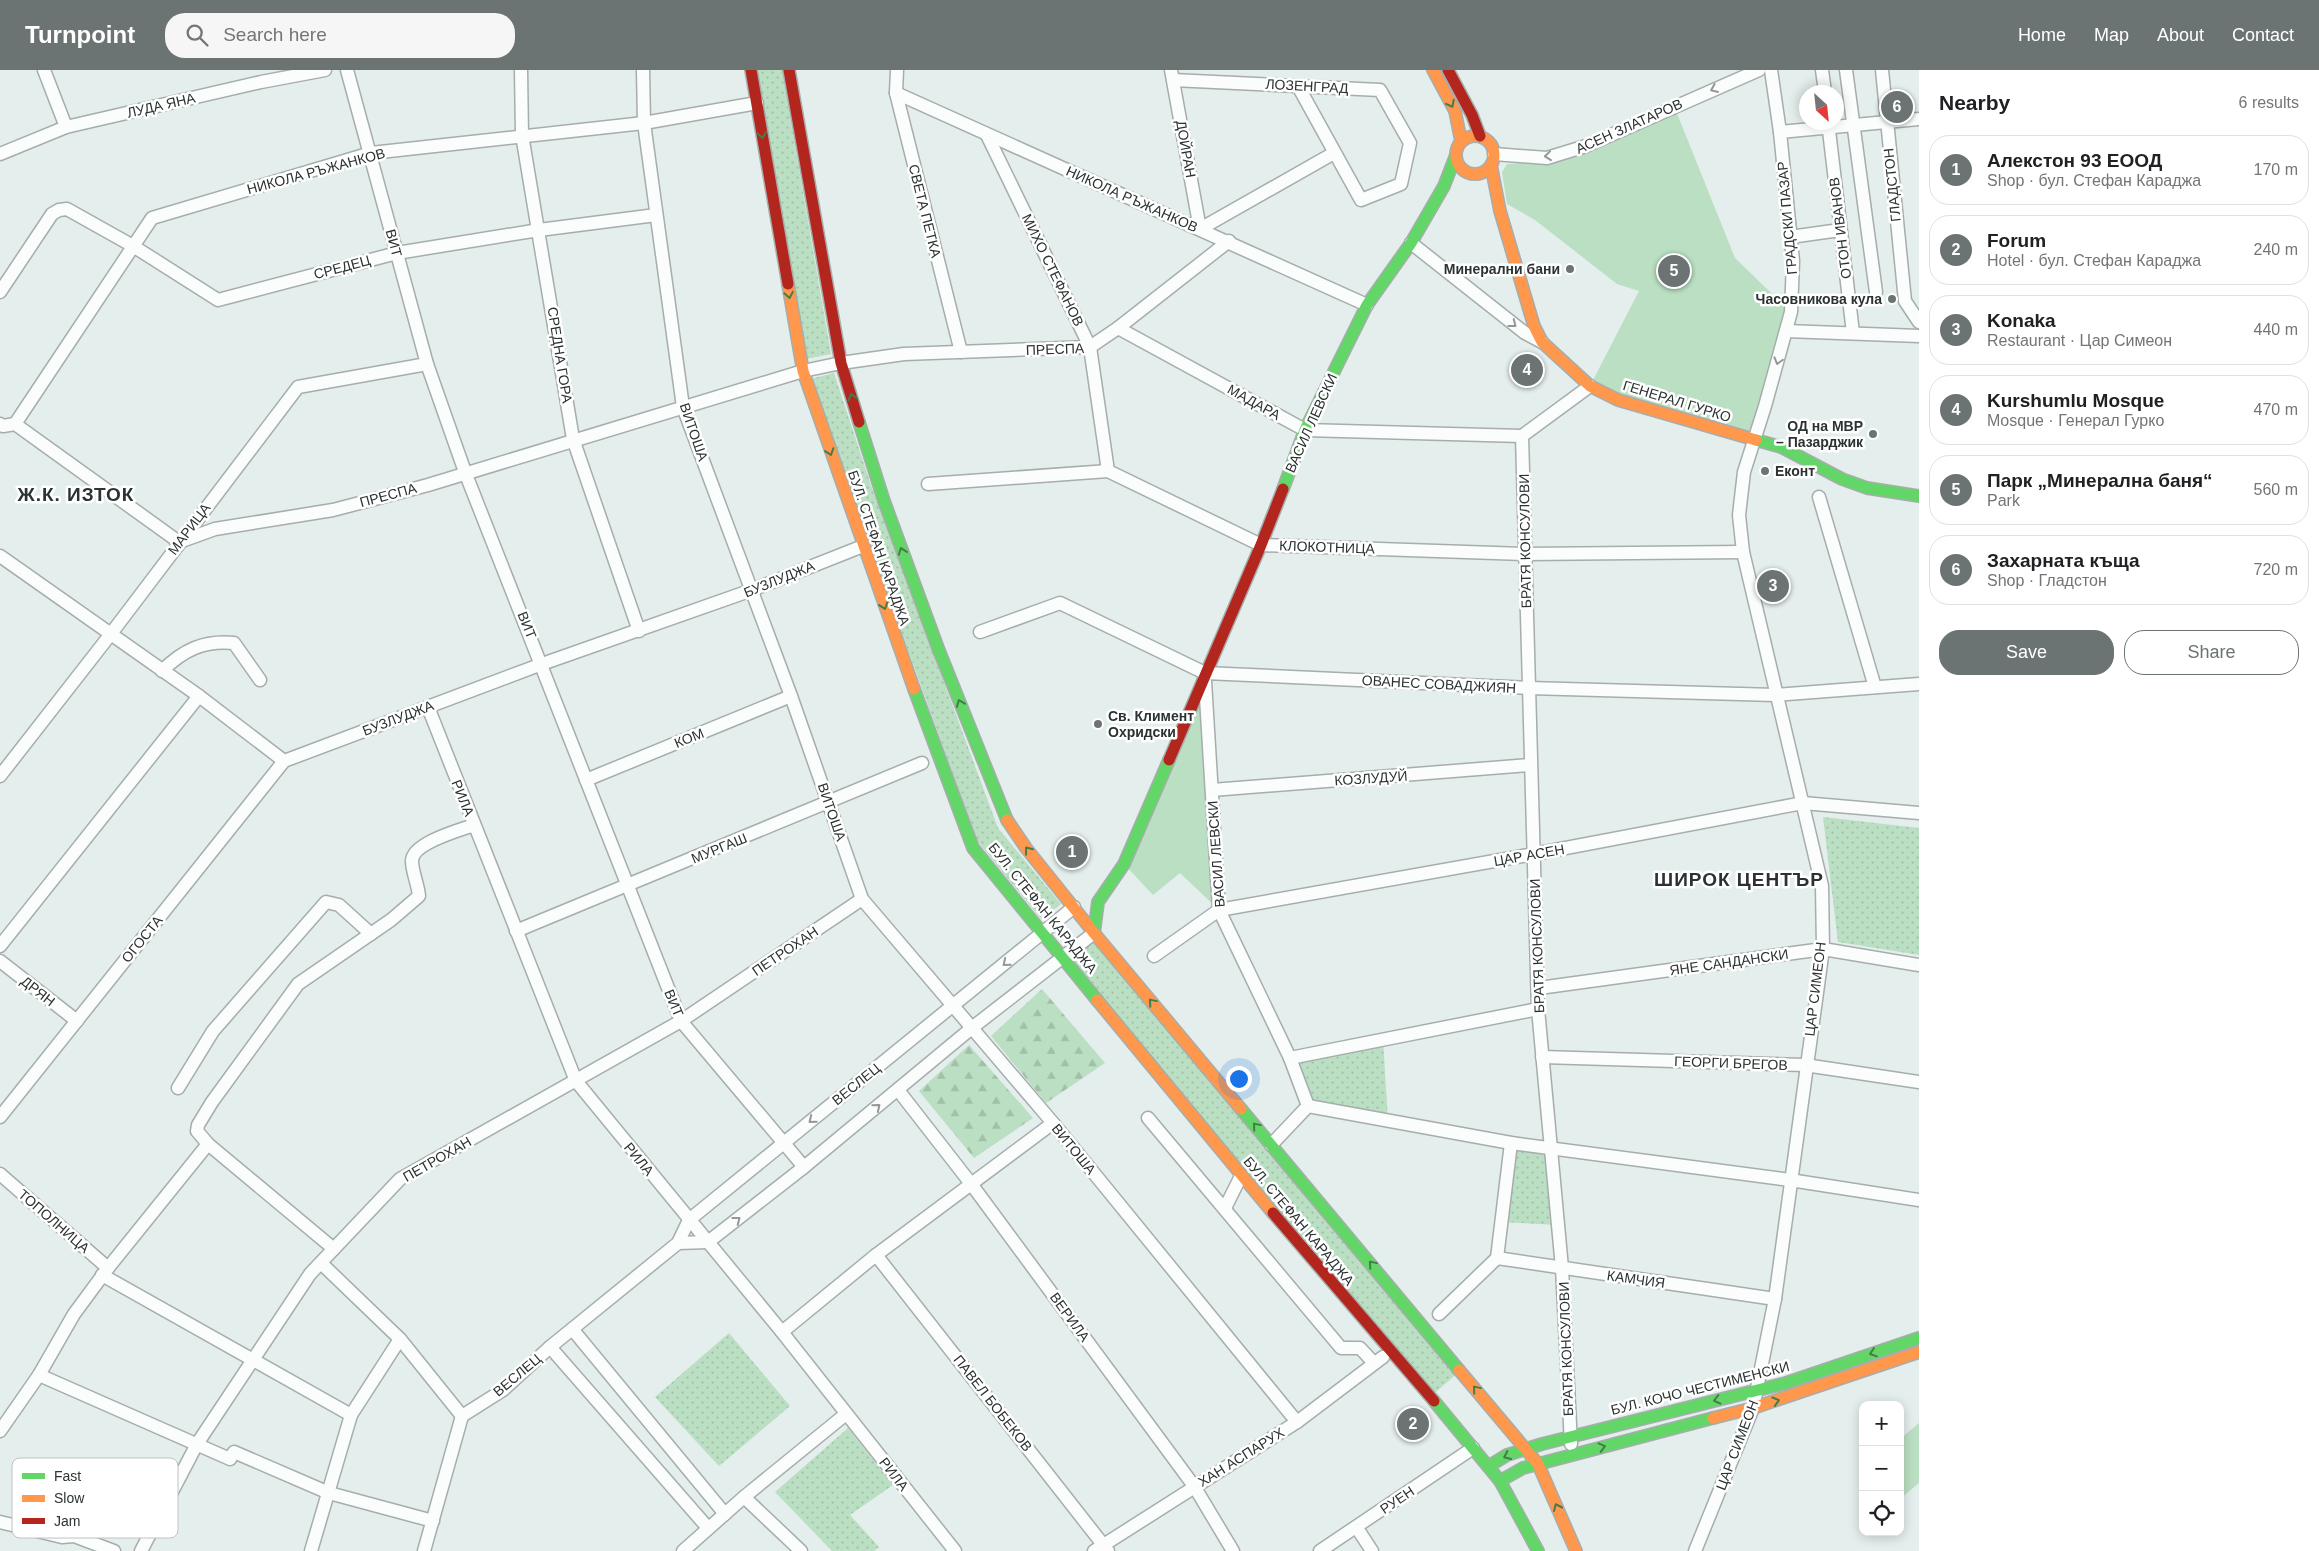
<!DOCTYPE html>
<html lang="en">
<head>
<meta charset="utf-8">
<style>
  :root { --surface:#fff; --page:#f6f6f6; --text:#202124; --muted:#757577; --line:#e0e0e0; --accent:#6c7473 }
  body { margin:0; font-family:Arial,sans-serif; background:var(--page); color:var(--text) }
  .controls { position:absolute; right:15px; bottom:15px; display:grid; overflow:hidden; border-radius:10px; box-shadow:0 2px 12px #0003 }
  .controls button { width:45px; height:45px; display:grid; place-items:center; padding:0; border:0; border-bottom:1px solid var(--line); background:var(--surface); color:var(--text); font:25px sans-serif }
  .compass { position:absolute; left:1799px; top:15px; width:45px; height:45px; border-radius:50%; background:var(--surface); box-shadow:0 2px 12px #0003; rotate:153deg }
  .you { position:absolute; left:1238px; top:1008px; width:18px; height:18px; margin:-12px; border:4px solid #fff; border-radius:50%; background:#1a73e8; box-shadow:0 0 0 8px #1a73e833 }
  .badge { display:grid; place-items:center; width:32px; height:32px; border-radius:50%; background:var(--accent); color:#fff; font-size:16px; font-weight:700 }
  .pin { position:absolute; translate:-50% -50%; border:2px solid #fff; box-shadow:0 1px 5px #0006 }
  .list { margin:0; padding:0; list-style:none }
  h2 { display:flex; justify-content:space-between; align-items:center; height:65px; margin:0; padding:0 20px; font-size:21px }
  h2 small { font-size:16px; font-weight:400; color:var(--muted) }
  .list li { display:grid; grid-template-columns:32px 1fr auto; gap:15px; align-items:center; box-sizing:border-box; height:70px; margin:0 10px 10px; padding:0 10px; border:1px solid var(--line); border-radius:20px }
  .list b { display:block; font-size:19px; white-space:nowrap }
  .list p { margin:0; font-size:16px; white-space:nowrap; color:var(--muted) }
  .list em { font-size:16px; font-style:normal; color:var(--muted) }
  .actions { display:flex; gap:10px; padding:15px 20px }
  .actions a { flex:1; padding:11px 0; border:1px solid var(--accent); border-radius:20px; text-align:center; font-size:18px; color:var(--accent) }
  .actions .main { background:var(--accent); color:#fff }
  .icon { flex:none; width:28px; height:28px; fill:none; stroke:currentColor; stroke-width:2; stroke-linecap:round; stroke-linejoin:round }
  .map { position:relative; flex:none; width:1919px; height:1481px; overflow:hidden }
  header { display:flex; align-items:center; gap:30px; box-sizing:border-box; height:70px; padding:0 25px; background:var(--accent); color:#fff }
  header strong { font-size:24px }
  nav { display:flex; gap:28px; margin-inline-start:auto; font-size:18px }
  .search { width:350px; height:45px; background:var(--page); display:flex; align-items:center; gap:12px; box-sizing:border-box; padding:0 18px; border-radius:20px; color:var(--muted); font-size:19px }
  main { display:flex }
  aside { flex:1; background:var(--surface) }
  .map>svg:first-child { display:block }
  .grass { fill:url(#grass-dots) }
  .forest { fill:url(#forest-firs) }
  .park { fill:#bbdfc2 }
  .lines { fill:none; stroke-linecap:round; stroke-linejoin:round }
  .street-casing { stroke:#a6adac; stroke-width:15 }
  .fast-casing { stroke:#a6adac; stroke-width:14 }
  .slow-casing { stroke:#a6adac; stroke-width:14 }
  .jam-casing { stroke:#a6adac; stroke-width:14 }
  .street { stroke:#fbfcfc; stroke-width:12 }
  .fast { stroke:#63d668; stroke-width:11 }
  .slow { stroke:#ff974d; stroke-width:11 }
  .jam { stroke:#b3261e; stroke-width:11 }
  .oneway { stroke:#949797 }
  .oneway2 { stroke:#457c4a }
  .poi-dot { fill:#6c7473; stroke:#fff; stroke-width:2 }
  .labels { text-anchor:middle; dominant-baseline:central; stroke-width:5; stroke-linejoin:round; paint-order:stroke }
  .street-label { font-size:14px; fill:#2c3232; stroke:#fff }
  .poi-label { font-size:14px; font-weight:bold; fill:#2c3232; stroke:#fff; text-anchor:end }
  .district-label { font-size:19px; font-weight:bold; letter-spacing:1px; fill:#2c3232; stroke:#fff }
  .key { fill:#fff; stroke:#c0c2c2; stroke-width:1 }
  .key-label { font-size:14px; fill:#2c3232 }
</style>
</head>
<body>
<header>
<strong>Turnpoint</strong>
<div class="search"><svg class="icon" aria-label="search" viewBox="0 0 24 24"><circle cx="10" cy="10" r="6"/><path d="M15 15l6 6"/></svg>Search here</div>
<nav><a>Home</a><a>Map</a><a>About</a><a>Contact</a></nav>
</header>
<main>
<div class="map">
<svg width="1919" height="1481" viewBox="0 0 1919 1481">
  <defs>
    <pattern id="grass-dots" width="8" height="8" patternUnits="userSpaceOnUse" patternTransform="scale(1.25)"><rect width="8" height="8" fill="#bbdfc2"/><path d="M2 2h.1M6 6h.1" fill="none" stroke="#a1c0a7" stroke-width="1.8" stroke-linecap="round"/></pattern>
    <pattern id="forest-firs" width="22" height="20" patternUnits="userSpaceOnUse" patternTransform="scale(1.25)"><rect width="22" height="20" fill="#bbdfc2"/><path d="M5 1l3.5 6h-7zM16 11l3.5 6h-7z" fill="#a1c0a7"/></pattern>
  </defs>
  <rect width="100%" height="100%" fill="#e4eeec"/>
  <g class="grass">
    <polygon points="756,0 782,0 831,284 806,289"/>
    <polygon points="834,303 871,415 998,758 1061,834 1041,849 977,771 810,309"/>
    <polygon points="1823,747 1919,758 1919,885 1838,872"/>
    <polygon points="1094,863 1460,1301 1430,1327 1064,887"/>
    <polygon points="1383,970 1388,1050 1308,1036 1290,988"/>
    <polygon points="1511,1073 1552,1078 1558,1155 1501,1152"/>
    <polygon points="729,1263 790,1336 719,1396 655,1327"/>
    <polygon points="848,1358 893,1415 850,1445 879,1477 874,1481 832,1481 775,1422"/>
  </g>
  <g class="forest">
    <polygon points="1042,919 1105,993 1046,1033 991,966"/>
    <polygon points="969,975 1033,1048 974,1088 919,1021"/>
  </g>
  <g class="park">
    <polygon points="1674,36 1735,188 1791,242 1754,369 1590,316 1639,221 1617,214 1535,150 1507,134 1502,102 1507,94 1545,92"/>
    <polygon points="1205,603 1219,840 1180,803 1153,825 1124,794"/>
    <polygon points="1919,1353 1919,1413 1900,1429 1900,1369"/>
  </g>
  <g class="lines">
    <g class="street-casing">
      <g id="street">
        <polyline points="44,0 66,57"/>
        <polyline points="347,0 427,294 465,402 681,951 804,1097"/>
        <polyline points="521,0 522,65 573,369 639,561"/>
        <polyline points="643,0 644,53 683,337 791,626 862,829 1053,1053 1297,1352"/>
        <polyline points="897,0 896,23 961,282"/>
        <polyline points="1171,0 1200,159 1334,83"/>
        <polyline points="1822,0 1825,22"/>
        <polyline points="1846,0 1876,222"/>
        <polyline points="1882,0 1905,231 1919,252"/>
        <polyline points="1173,10 1380,20 1410,73 1401,114 1361,130 1298,16"/>
        <polyline points="896,23 1367,235"/>
        <polyline points="1828,52 1853,263"/>
        <polyline points="1780,62 1919,49"/>
        <polyline points="987,65 1090,277 1108,401"/>
        <polyline points="0,84 66,57 261,12 325,0"/>
        <polyline points="1494,84 1547,88 1586,76 1759,0"/>
        <polyline points="1790,167 1840,160"/>
        <polyline points="1411,173 1525,263 1542,272"/>
        <polyline points="0,222 52,144 59,140 67,139 133,176 218,230 397,183 539,160 656,145"/>
        <polyline points="1118,258 1305,360 1522,366"/>
        <polyline points="1786,261 1919,266"/>
        <polyline points="0,354 3,356 15,354 179,472 215,459 333,440 428,415 803,301 841,293 904,284 1090,277 1118,258 1229,171"/>
        <polyline points="15,354 152,148 371,83 644,53 757,33"/>
        <polyline points="1522,366 1538,939 1562,1198 1571,1374"/>
        <polyline points="1522,366 1590,316"/>
        <polyline points="928,414 1108,401 1261,475 1524,484 1743,482"/>
        <polyline points="1819,427 1875,617"/>
        <polyline points="0,486 199,626 284,691"/>
        <polyline points="980,562 1060,533 1205,603 1529,618 1775,625 1919,614"/>
        <path d="M162 601C183 580 204 570 234 573L260 610"/>
        <polyline points="1205,611 1219,840 1290,988 1308,1036"/>
        <polyline points="428,637 576,1011 782,1262 955,1481"/>
        <polyline points="284,691 542,594 752,520 863,476"/>
        <polyline points="0,706 110,565 298,317 427,294"/>
        <polyline points="586,710 791,626"/>
        <polyline points="1212,720 1530,695"/>
        <polyline points="516,861 922,693"/>
        <polyline points="0,876 199,626"/>
        <polyline points="1154,886 1219,840 1534,784 1803,733 1919,743"/>
        <polyline points="0,891 77,951"/>
        <polyline points="1539,918 1823,879 1919,895"/>
        <polyline points="1542,987 1805,995 1919,1012"/>
        <polyline points="1290,988 1538,939"/>
        <polyline points="178,1018 213,961 326,832 339,835 371,864"/>
        <polyline points="898,1020 972,1115 1194,1416 1233,1481"/>
        <polyline points="0,1047 284,691"/>
        <polyline points="1148,1048 1341,1278 1360,1278 1374,1293"/>
        <polyline points="208,1074 334,1179"/>
        <polyline points="1271,1075 1308,1036 1511,1073 1790,1110 1919,1130"/>
        <polyline points="0,1104 108,1198"/>
        <polyline points="1225,1138 1241,1106"/>
        <polyline points="678,1173 708,1172 804,1097 973,957 1094,863"/>
        <polyline points="876,1185 1108,1481"/>
        <polyline points="1497,1188 1775,1229"/>
        <polyline points="321,1193 400,1269 462,1346"/>
        <polyline points="102,1205 351,1345"/>
        <polyline points="1439,1244 1497,1188 1511,1073"/>
        <polyline points="573,1260 725,1444"/>
        <polyline points="782,1262 876,1185 1053,1053"/>
        <polyline points="550,1277 708,1458"/>
        <polyline points="39,1305 230,1389 234,1382 329,1423 433,1451"/>
        <path d="M0 1361 39 1305 74 1244 108 1198 208 1074 197 1061 198 1055 212 1032 298 914 391 850 419 826C418 814 412 802 412 791 412 773 460 760 474 755"/>
        <polyline points="744,1427 801,1481"/>
        <polyline points="0,1452 62,1467 74,1466 114,1481"/>
        <polyline points="1357,1458 1372,1481"/>
        <polyline points="141,1481 197,1374 310,1204 400,1109 681,951 862,829"/>
        <polyline points="311,1481 351,1345 400,1269"/>
        <polyline points="424,1481 462,1346 503,1320 550,1277 678,1173 689,1150 1074,837"/>
        <polyline points="683,1481 744,1427 846,1344"/>
        <polyline points="1094,1481 1297,1352 1383,1287"/>
        <polyline points="1320,1481 1473,1378"/>
        <polyline points="1695,1481 1753,1338 1775,1229 1823,879 1822,816 1743,482 1739,445 1744,402 1765,336 1791,242 1793,191 1780,62 1771,0"/>
      </g>
    </g>
    <g class="fast-casing">
      <g id="fast">
        <polyline points="859,352 884,431 938,578 1007,750"/>
        <polyline points="1756,370 1781,377 1842,409 1867,418 1919,426"/>
        <polyline points="1283,419 1305,360 1367,235 1411,173 1444,116 1456,85"/>
        <polyline points="914,619 973,778 1097,930"/>
        <polyline points="1094,863 1098,832 1124,794 1169,690"/>
        <polyline points="1241,1039 1459,1300"/>
        <polyline points="1434,1331 1500,1411 1538,1481"/>
        <polyline points="1489,1396 1507,1385 1542,1374 1786,1313 1919,1268"/>
        <polyline points="1500,1411 1523,1398 1713,1348"/>
      </g>
    </g>
    <g class="slow-casing">
      <g id="slow">
        <polyline points="1433,0 1455,41 1461,71"/>
        <circle cx="1475" cy="85" r="19"/>
        <polyline points="1491,95 1500,141 1534,256 1542,272 1590,316 1618,330 1756,370"/>
        <polyline points="788,214 803,301 914,619"/>
        <polyline points="1007,750 1026,778 1094,863 1241,1039"/>
        <polyline points="1097,930 1273,1143"/>
        <polyline points="1459,1300 1538,1394 1576,1481"/>
        <polyline points="1713,1348 1753,1338 1919,1282"/>
      </g>
    </g>
    <g class="jam-casing">
      <g id="jam">
        <polyline points="751,0 788,214"/>
        <polyline points="789,0 841,293 859,352"/>
        <polyline points="1448,0 1472,45 1480,66"/>
        <polyline points="1169,690 1261,475 1283,419"/>
        <polyline points="1273,1143 1434,1331"/>
      </g>
    </g>
    <use href="#street" class="street"/>
    <use href="#fast" class="fast"/>
    <use href="#slow" class="slow"/>
    <use href="#jam" class="jam"/>
  </g>
  <defs><path id="oneway-chevron" d="M-2-3.5L2.5 0L-2 3.5" fill="none" stroke-width="1.6" stroke-linecap="round" stroke-linejoin="round" transform="scale(1.25)"/></defs>
  <g class="oneway">
    <use href="#oneway-chevron" transform="translate(1714 19) rotate(157)"/>
    <use href="#oneway-chevron" transform="translate(1548 86) rotate(174)"/>
    <use href="#oneway-chevron" transform="translate(1513 254) rotate(38)"/>
    <use href="#oneway-chevron" transform="translate(1778 291) rotate(106)"/>
    <use href="#oneway-chevron" transform="translate(1006 893) rotate(141)"/>
    <use href="#oneway-chevron" transform="translate(877 1037) rotate(-39)"/>
    <use href="#oneway-chevron" transform="translate(812 1050) rotate(141)"/>
    <use href="#oneway-chevron" transform="translate(737 1150) rotate(-38)"/>
  </g>
  <g class="oneway2">
    <use href="#oneway-chevron" transform="translate(1451 34) rotate(62)"/>
    <use href="#oneway-chevron" transform="translate(762 65) rotate(81)"/>
    <use href="#oneway-chevron" transform="translate(789 225) rotate(80)"/>
    <use href="#oneway-chevron" transform="translate(852 327) rotate(-107)"/>
    <use href="#oneway-chevron" transform="translate(830 382) rotate(71)"/>
    <use href="#oneway-chevron" transform="translate(902 481) rotate(-110)"/>
    <use href="#oneway-chevron" transform="translate(884 536) rotate(71)"/>
    <use href="#oneway-chevron" transform="translate(960 633) rotate(-112)"/>
    <use href="#oneway-chevron" transform="translate(1028 780) rotate(-128)"/>
    <use href="#oneway-chevron" transform="translate(1152 932) rotate(-130)"/>
    <use href="#oneway-chevron" transform="translate(1256 1056) rotate(-130)"/>
    <use href="#oneway-chevron" transform="translate(1372 1194) rotate(-130)"/>
    <use href="#oneway-chevron" transform="translate(1873 1283) rotate(161)"/>
    <use href="#oneway-chevron" transform="translate(1476 1319) rotate(-130)"/>
    <use href="#oneway-chevron" transform="translate(1717 1330) rotate(166)"/>
    <use href="#oneway-chevron" transform="translate(1776 1331) rotate(-17)"/>
    <use href="#oneway-chevron" transform="translate(1602 1377) rotate(-15)"/>
    <use href="#oneway-chevron" transform="translate(1507 1386) rotate(155)"/>
    <use href="#oneway-chevron" transform="translate(1557 1437) rotate(-114)"/>
  </g>
  <g class="poi-dot">
    <circle cx="1570" cy="199" r="5"/>
    <circle cx="1892" cy="229" r="5"/>
    <circle cx="1873" cy="364" r="5"/>
    <circle cx="1765" cy="401" r="5"/>
    <circle cx="1098" cy="654" r="5"/>
  </g>
  <g class="labels">
    <g class="street-label">
      <text transform="translate(1307 16) rotate(3)">ЛОЗЕНГРАД</text>
      <text transform="translate(161 35) rotate(-13)">ЛУДА ЯНА</text>
      <text transform="translate(1629 56) rotate(-24)">АСЕН ЗЛАТАРОВ</text>
      <text transform="translate(1186 79) rotate(80)">ДОЙРАН</text>
      <text transform="translate(316 101) rotate(-15)">НИКОЛА РЪЖАНКОВ</text>
      <text transform="translate(1892 115) rotate(-96)">ГЛАДСТОН</text>
      <text transform="translate(1132 129) rotate(24)">НИКОЛА РЪЖАНКОВ</text>
      <text transform="translate(925 141) rotate(76)">СВЕТА ПЕТКА</text>
      <text transform="translate(1787 148) rotate(-95)">ГРАДСКИ ПАЗАР</text>
      <text transform="translate(1840 158) rotate(-97)">ОТОН ИВАНОВ</text>
      <text transform="translate(394 173) rotate(75)">ВИТ</text>
      <text transform="translate(342 197) rotate(-15)">СРЕДЕЦ</text>
      <text transform="translate(1053 200) rotate(64)">МИХО СТЕФАНОВ</text>
      <text transform="translate(1055 279) rotate(-2)">ПРЕСПА</text>
      <text transform="translate(560 285) rotate(81)">СРЕДНА ГОРА</text>
      <text transform="translate(1677 331) rotate(17)">ГЕНЕРАЛ ГУРКО</text>
      <text transform="translate(1254 332) rotate(29)">МАДАРА</text>
      <text transform="translate(1311 353) rotate(-66)">ВАСИЛ ЛЕВСКИ</text>
      <text transform="translate(694 362) rotate(71)">ВИТОША</text>
      <text transform="translate(388 425) rotate(-15)">ПРЕСПА</text>
      <text transform="translate(189 459) rotate(-53)">МАРИЦА</text>
      <text transform="translate(1525 471) rotate(-91)">БРАТЯ КОНСУЛОВИ</text>
      <text transform="translate(1327 477) rotate(2)">КЛОКОТНИЦА</text>
      <text transform="translate(879 478) rotate(71)">БУЛ. СТЕФАН КАРАДЖА</text>
      <text transform="translate(779 509) rotate(-22)">БУЗЛУДЖА</text>
      <text transform="translate(527 555) rotate(68)">ВИТ</text>
      <text transform="translate(1439 614) rotate(3)">ОВАНЕС СОВАДЖИЯН</text>
      <text transform="translate(398 648) rotate(-21)">БУЗЛУДЖА</text>
      <text transform="translate(689 668) rotate(-22)">КОМ</text>
      <text transform="translate(1371 708) rotate(-4)">КОЗЛУДУЙ</text>
      <text transform="translate(463 728) rotate(68)">РИЛА</text>
      <text transform="translate(832 742) rotate(71)">ВИТОША</text>
      <text transform="translate(719 778) rotate(-22)">МУРГАШ</text>
      <text transform="translate(1216 784) rotate(-94)">ВАСИЛ ЛЕВСКИ</text>
      <text transform="translate(1529 785) rotate(-10)">ЦАР АСЕН</text>
      <text transform="translate(1043 838) rotate(51)">БУЛ. СТЕФАН КАРАДЖА</text>
      <text transform="translate(142 869) rotate(-51)">ОГОСТА</text>
      <text transform="translate(1537 876) rotate(-92)">БРАТЯ КОНСУЛОВИ</text>
      <text transform="translate(785 881) rotate(-34)">ПЕТРОХАН</text>
      <text transform="translate(1729 892) rotate(-8)">ЯНЕ САНДАНСКИ</text>
      <text transform="translate(1815 919) rotate(-83)">ЦАР СИМЕОН</text>
      <text transform="translate(38 921) rotate(38)">ДРЯН</text>
      <text transform="translate(674 933) rotate(67)">ВИТ</text>
      <text transform="translate(1731 993) rotate(2)">ГЕОРГИ БРЕГОВ</text>
      <text transform="translate(856 1014) rotate(-39)">ВЕСЛЕЦ</text>
      <text transform="translate(1074 1079) rotate(51)">ВИТОША</text>
      <text transform="translate(437 1089) rotate(-30)">ПЕТРОХАН</text>
      <text transform="translate(639 1089) rotate(51)">РИЛА</text>
      <text transform="translate(54 1151) rotate(41)">ТОПОЛНИЦА</text>
      <text transform="translate(1299 1151) rotate(50)">БУЛ. СТЕФАН КАРАДЖА</text>
      <text transform="translate(1636 1209) rotate(8)">КАМЧИЯ</text>
      <text transform="translate(1070 1247) rotate(54)">ВЕРИЛА</text>
      <text transform="translate(1566 1279) rotate(-92)">БРАТЯ КОНСУЛОВИ</text>
      <text transform="translate(517 1305) rotate(-40)">ВЕСЛЕЦ</text>
      <text transform="translate(1700 1318) rotate(-14)">БУЛ. КОЧО ЧЕСТИМЕНСКИ</text>
      <text transform="translate(993 1333) rotate(52)">ПАВЕЛ БОБЕКОВ</text>
      <text transform="translate(1737 1375) rotate(-69)">ЦАР СИМЕОН</text>
      <text transform="translate(1241 1387) rotate(-32)">ХАН АСПАРУХ</text>
      <text transform="translate(894 1404) rotate(52)">РИЛА</text>
      <text transform="translate(1397 1430) rotate(-34)">РУЕН</text>
    </g>
    <g class="poi-label">
      <text x="1560" y="199">Минерални бани</text>
      <text x="1882" y="229">Часовникова кула</text>
      <text x="1863" y="356">ОД на МВР<tspan x="1863" dy="16">– Пазарджик</tspan></text>
      <text x="1775" y="401" text-anchor="start">Еконт</text>
      <text x="1108" y="646" text-anchor="start">Св. Климент<tspan x="1108" dy="16">Охридски</tspan></text>
    </g>
    <g class="district-label">
      <text x="76" y="424">Ж.К. ИЗТОК</text>
      <text x="1739" y="809">ШИРОК ЦЕНТЪР</text>
    </g>
  </g>
  <rect x="12" y="1388" width="166" height="80" rx="8" class="key"/>
  <rect x="22" y="1403" width="23" height="6" fill="#63d668"/>
  <rect x="22" y="1425" width="23" height="7" fill="#ff974d"/>
  <rect x="22" y="1448" width="23" height="6" fill="#b3261e"/>
  <g class="key-label">
    <text x="54" y="1411">Fast</text>
    <text x="54" y="1433">Slow</text>
    <text x="54" y="1456">Jam</text>
  </g>
</svg>
<div class="controls">
<button>+</button>
<button>−</button>
<button><svg class="icon" aria-label="locate" viewBox="0 0 24 24"><circle cx="12" cy="12" r="6"/><path d="M12 2v4M12 18v4M2 12h4M18 12h4"/></svg></button>
</div>
<svg class="compass" viewBox="-18 -18 36 36"><path d="M0-13l5 13h-10z" fill="#e53935"/><path d="M0 13l5-13h-10z" fill="#757577"/></svg>
<div class="you"></div>
<div class="pin badge" style="left:1072px;top:782px">1</div>
<div class="pin badge" style="left:1413px;top:1354px">2</div>
<div class="pin badge" style="left:1773px;top:516px">3</div>
<div class="pin badge" style="left:1527px;top:300px">4</div>
<div class="pin badge" style="left:1674px;top:201px">5</div>
<div class="pin badge" style="left:1897px;top:37px">6</div>
</div>
<aside>
<h2>Nearby<small>6 results</small></h2>
<ul class="list">
<li><span class="badge">1</span><div><b>Алекстон 93 ЕООД</b><p>Shop · бул. Стефан Караджа</p></div><em>170 m</em></li>
<li><span class="badge">2</span><div><b>Forum</b><p>Hotel · бул. Стефан Караджа</p></div><em>240 m</em></li>
<li><span class="badge">3</span><div><b>Konaka</b><p>Restaurant · Цар Симеон</p></div><em>440 m</em></li>
<li><span class="badge">4</span><div><b>Kurshumlu Mosque</b><p>Mosque · Генерал Гурко</p></div><em>470 m</em></li>
<li><span class="badge">5</span><div><b>Парк „Минерална баня“</b><p>Park</p></div><em>560 m</em></li>
<li><span class="badge">6</span><div><b>Захарната къща</b><p>Shop · Гладстон</p></div><em>720 m</em></li>
</ul>
<div class="actions"><a class="main">Save</a><a>Share</a></div>
</aside>
</main>
</body>
</html>
